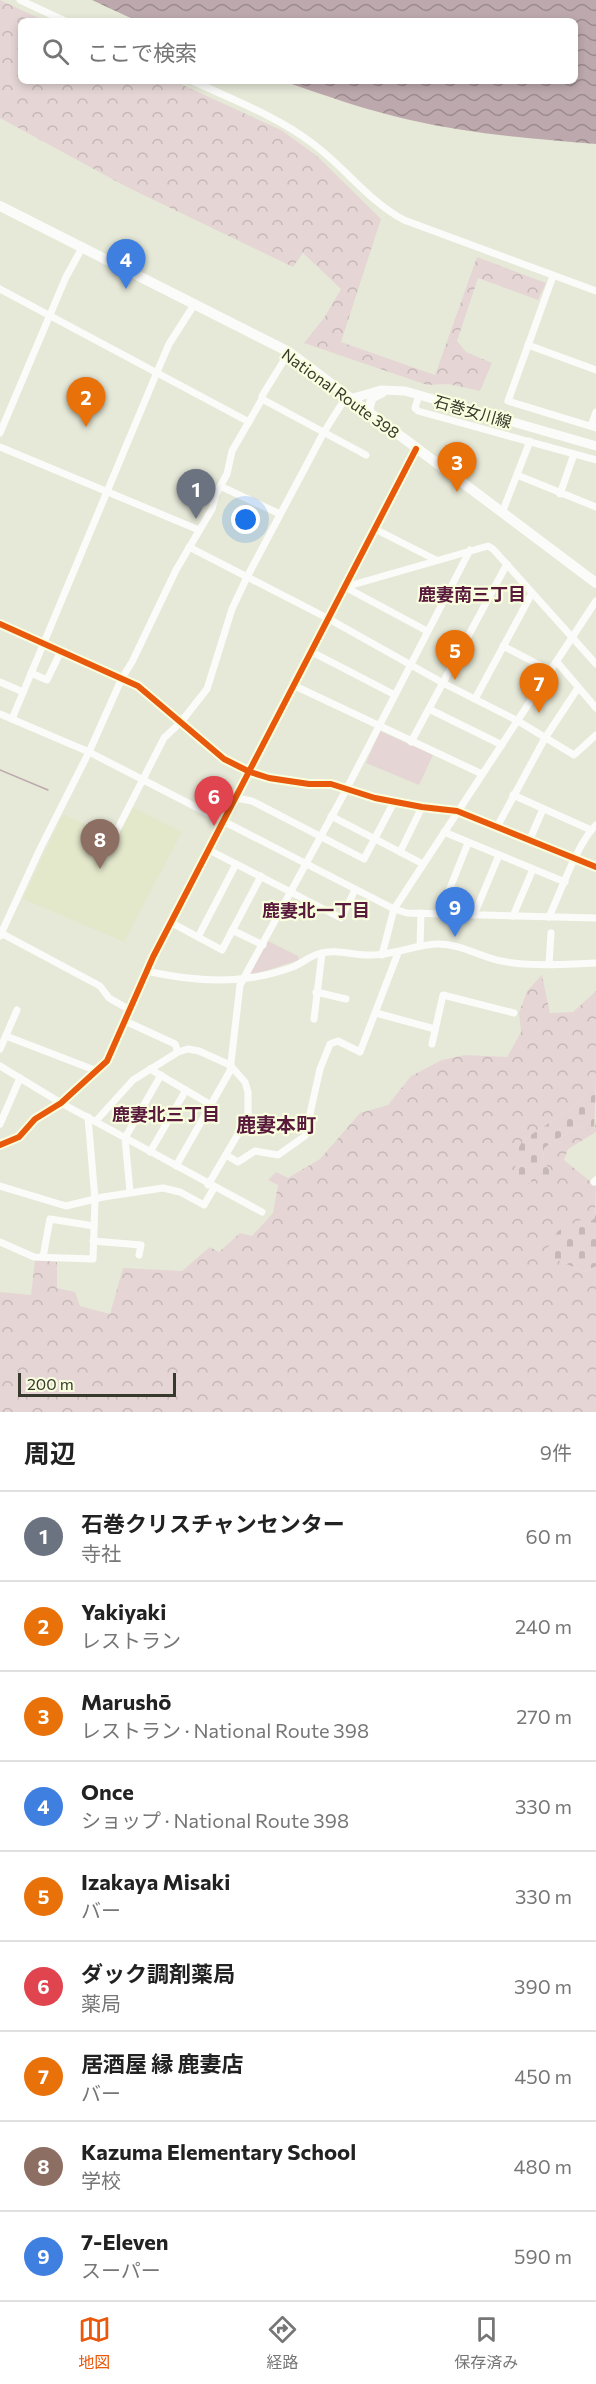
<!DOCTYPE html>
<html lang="ja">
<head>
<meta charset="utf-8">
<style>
  :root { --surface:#fff; --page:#f2f2f2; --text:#222; --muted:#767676; --line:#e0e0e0; --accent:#ea580c }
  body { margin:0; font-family:Commissioner,"Noto Sans JP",sans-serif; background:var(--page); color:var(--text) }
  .scale { position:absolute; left:18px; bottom:15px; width:158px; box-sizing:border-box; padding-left:6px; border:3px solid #37392d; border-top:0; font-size:16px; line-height:21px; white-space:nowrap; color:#37392d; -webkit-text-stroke:4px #f8fede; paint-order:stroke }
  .you { position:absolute; left:246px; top:520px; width:21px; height:21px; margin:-15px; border:4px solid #fff; border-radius:50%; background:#1a73e8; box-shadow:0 0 0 9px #1a73e833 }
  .badge { display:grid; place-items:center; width:39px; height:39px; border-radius:50%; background:var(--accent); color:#fff; font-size:20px; font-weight:700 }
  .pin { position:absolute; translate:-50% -50px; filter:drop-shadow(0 2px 3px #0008) }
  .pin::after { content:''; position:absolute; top:32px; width:21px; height:18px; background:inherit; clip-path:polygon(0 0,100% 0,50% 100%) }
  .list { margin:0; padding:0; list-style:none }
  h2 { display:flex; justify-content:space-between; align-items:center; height:78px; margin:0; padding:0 24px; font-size:26px }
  h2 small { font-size:20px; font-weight:400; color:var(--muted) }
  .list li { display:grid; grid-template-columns:39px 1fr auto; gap:18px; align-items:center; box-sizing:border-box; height:90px; padding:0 24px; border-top:2px solid var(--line) }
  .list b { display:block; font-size:22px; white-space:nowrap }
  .list p { margin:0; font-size:20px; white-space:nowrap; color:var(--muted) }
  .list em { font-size:20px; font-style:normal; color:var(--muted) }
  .icon { flex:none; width:33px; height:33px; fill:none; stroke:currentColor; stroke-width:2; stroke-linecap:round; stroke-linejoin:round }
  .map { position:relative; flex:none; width:596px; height:1412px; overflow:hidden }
  .search { position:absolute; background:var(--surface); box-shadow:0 3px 9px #0003; left:18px; right:18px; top:18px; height:66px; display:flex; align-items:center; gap:15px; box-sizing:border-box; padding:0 21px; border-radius:9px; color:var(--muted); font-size:22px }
  .sheet { height:888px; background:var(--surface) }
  nav { display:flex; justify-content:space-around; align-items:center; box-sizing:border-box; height:84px; border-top:2px solid var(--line); background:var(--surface); font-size:16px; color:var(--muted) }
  nav a { display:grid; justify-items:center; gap:3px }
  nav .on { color:var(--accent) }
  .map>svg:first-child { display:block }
  .built { fill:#e3e8cb }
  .green { fill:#e5d6d5 }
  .forest { fill:url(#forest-crowns) }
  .cemetery { fill:url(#cemetery-stones) }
  .water { fill:url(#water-waves) }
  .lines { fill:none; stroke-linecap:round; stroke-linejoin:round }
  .stream { stroke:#bda9ad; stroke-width:1.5 }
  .minor { stroke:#fbfcf9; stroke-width:7 }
  .major { stroke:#fbfcf9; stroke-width:9 }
  .highway { stroke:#fbfcf9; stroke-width:10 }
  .cycleway-casing { stroke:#f8fede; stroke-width:10 }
  .cycleway { stroke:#e8590c; stroke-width:6 }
  .labels { text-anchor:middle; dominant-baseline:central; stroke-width:4.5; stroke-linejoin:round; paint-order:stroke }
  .street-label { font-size:16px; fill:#37392d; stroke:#f8fede }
  .neighbourhood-label { font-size:18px; font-weight:bold; fill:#58193b; stroke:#f8fede }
  .quarter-label { font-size:20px; font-weight:bold; fill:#58193b; stroke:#f8fede }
</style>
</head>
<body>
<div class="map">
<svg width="596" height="1412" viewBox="0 0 596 1412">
  <defs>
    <pattern id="forest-crowns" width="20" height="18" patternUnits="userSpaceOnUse" patternTransform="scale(1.5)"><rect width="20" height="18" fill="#e5d6d5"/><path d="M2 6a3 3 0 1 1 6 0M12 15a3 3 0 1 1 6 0" fill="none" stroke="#c5b8b7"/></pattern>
    <pattern id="cemetery-stones" width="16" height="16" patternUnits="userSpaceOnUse" patternTransform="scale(1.5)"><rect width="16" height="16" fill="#e5d6d5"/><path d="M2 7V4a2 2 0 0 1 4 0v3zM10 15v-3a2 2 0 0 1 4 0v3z" fill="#c5b8b7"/></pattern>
    <pattern id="water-waves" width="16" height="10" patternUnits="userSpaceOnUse" patternTransform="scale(1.5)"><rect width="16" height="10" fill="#bda9ad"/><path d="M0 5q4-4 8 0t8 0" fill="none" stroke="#9a8b8d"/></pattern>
  </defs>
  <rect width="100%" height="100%" fill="#e6e9d8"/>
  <polygon class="built" points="132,807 182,832 124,942 23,899 63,814 115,838"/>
  <g class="green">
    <polygon points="380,731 433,755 419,785 366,763"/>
    <polygon points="268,941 298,956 299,960 249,976"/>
  </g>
  <g class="forest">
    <polygon points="0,0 45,21 21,21 21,81 174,81 281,130 316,155 381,219 341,342 435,375 477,257 546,283 538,300 478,278 457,341 466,352 492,363 480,391 448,384 427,385 304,343 324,318 341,289 303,253 293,267 125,186 0,118"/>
    <polygon points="542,975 550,1013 573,1012 596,991 596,1080 574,1107 523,1140 550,1174 543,1158 544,1148 577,1126 594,1130 596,1120 596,1132 568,1149 564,1160 596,1186 595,1218 588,1223 556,1259 584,1272 596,1266 596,1412 0,1412 0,1292 31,1295 35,1260 57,1262 57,1288 75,1292 80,1306 110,1314 123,1268 182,1271 210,1247 219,1252 240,1233 252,1236 273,1213 278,1185 268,1180 276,1172 288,1178 320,1159 360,1113 388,1105 411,1076 442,1060 465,1055 507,1057 521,1032 519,1013 527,991"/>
  </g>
  <g class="cemetery">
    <polygon points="596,1080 594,1131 577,1126 544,1148 543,1158 551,1174 521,1186 513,1158 523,1140 574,1107"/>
    <polygon points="596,1206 596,1266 584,1272 556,1259 552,1265 540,1258 558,1231 580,1220 588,1223 595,1218"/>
  </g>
  <path class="water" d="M92 0H596V144C534 139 471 134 410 120 369 111 323 95 283 81H575V21H137Z"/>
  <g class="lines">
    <polyline class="stream" points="0,770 48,790"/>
    <g class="minor">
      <polyline points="20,0 65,21"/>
      <path d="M193 81C233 100 277 116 312 143 345 167 368 201 404 220L596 291"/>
      <polyline points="553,276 508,401 596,428"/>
      <polyline points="0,289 249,422"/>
      <polyline points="528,345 596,370"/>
      <polyline points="419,395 415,408 418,411 596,460"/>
      <polyline points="262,399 366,455"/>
      <polyline points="591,426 596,412"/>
      <polyline points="0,433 66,277 82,248"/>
      <polyline points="0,447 199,530"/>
      <polyline points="517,475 596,507"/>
      <polyline points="220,486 280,514"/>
      <polyline points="560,494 574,454"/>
      <polyline points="502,513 530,441"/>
      <polyline points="375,529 436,560"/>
      <polyline points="189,547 329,619 443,683 518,721 574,755 596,735"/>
      <polyline points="345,587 488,546 493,549 596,664"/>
      <polyline points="345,587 427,631"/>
      <polyline points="0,624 138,686 224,759 250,772 269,778 309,784 331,784 375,798 422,807 457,811 596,867"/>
      <polyline points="503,646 551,671"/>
      <polyline points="312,652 395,695"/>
      <polyline points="557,662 596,708"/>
      <polyline points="31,673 47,680 61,651"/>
      <polyline points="0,682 23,692"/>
      <polyline points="295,686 482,774"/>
      <polyline points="475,699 532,593"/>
      <polyline points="429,709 502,745"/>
      <polyline points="0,714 89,752 394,909 407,913 596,918"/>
      <polyline points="12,719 157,372 169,344 194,305"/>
      <polyline points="411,742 507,564"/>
      <polyline points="513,795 591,830"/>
      <polyline points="236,798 252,801 364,859 394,802"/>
      <polyline points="331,816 423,864"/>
      <polyline points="497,827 545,738 578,688"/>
      <polyline points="444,832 565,882"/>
      <polyline points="114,836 164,738 181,722 207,689 232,609 247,577 324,432 346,397"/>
      <polyline points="530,839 543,809"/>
      <polyline points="209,850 341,918 355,890"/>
      <polyline points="400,852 422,807"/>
      <polyline points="440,913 468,843"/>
      <polyline points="474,915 499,855"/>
      <polyline points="513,916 533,869"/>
      <path d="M549 917C560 893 578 842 596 825"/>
      <polyline points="172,923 222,950 261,876"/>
      <polyline points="232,930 263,945"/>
      <polyline points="1,933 100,986 109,998 130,1010"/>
      <polyline points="0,936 40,849 89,752 122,678 132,662 176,570 212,509 216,494 227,474 232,451 262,399 262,396 289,352"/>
      <polyline points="198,937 236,864"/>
      <polyline points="420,946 421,913"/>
      <polyline points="382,955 394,909 596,601"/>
      <polyline points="549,964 551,933"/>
      <path d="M146 971C195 982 242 985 290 968 300 965 308 957 318 954 337 948 354 956 372 955 396 955 416 944 439 944 461 944 480 957 501 961 531 967 565 964 596 963"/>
      <polyline points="316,992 346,999"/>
      <polyline points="376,1013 435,1029"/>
      <polyline points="314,1019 322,953"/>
      <polyline points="125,1021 175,1044 178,1052"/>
      <polyline points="6,1036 97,1071"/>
      <polyline points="432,1044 443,995 514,1013"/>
      <polyline points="0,1049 17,1010"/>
      <polyline points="0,1066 61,1103 262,1212"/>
      <polyline points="150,1069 211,1105"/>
      <polyline points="248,1117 307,1130"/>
      <polyline points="96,1121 133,1080 178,1052 188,1049 199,1051 230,1065 245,1082 248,1092 248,1117 208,1185"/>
      <polyline points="0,1124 20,1078"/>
      <polyline points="0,1145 19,1137 35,1119 61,1103 107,1061 153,957 416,449"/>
      <polyline points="150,1152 186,1090"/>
      <polyline points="226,1155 238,1162 255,1151 278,1155 305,1136 320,1069 330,1044 338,1041 360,1052 398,953"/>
      <polyline points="176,1166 230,1071 240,985 346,790 470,550"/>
      <polyline points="594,1182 596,1180"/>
      <polyline points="0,1186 66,1206 103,1197 163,1188 180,1192 204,1205 214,1188"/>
      <polyline points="130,1192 125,1138 161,1075"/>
      <polyline points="93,1241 141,1245 139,1255"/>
      <polyline points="0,1242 34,1257 93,1259 95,1200 88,1117"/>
      <polyline points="43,1257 50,1219 94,1226"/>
    </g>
    <g class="major">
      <polyline points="350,399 381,390 405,391 596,446"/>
      <polyline points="368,412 372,398 382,393"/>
    </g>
    <polyline class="highway" points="0,206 289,352 596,583"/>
    <g class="cycleway-casing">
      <g id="cycleway">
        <polyline points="0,624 138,686 224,759 250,772 269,778 309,784 331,784 375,798 422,807 457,811 596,867"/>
        <polyline points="0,1145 19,1137 35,1119 61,1103 107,1061 153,957 416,449"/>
      </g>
    </g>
    <use href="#cycleway" class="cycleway"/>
  </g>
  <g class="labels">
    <g class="street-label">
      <text transform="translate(341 393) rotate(36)">National Route 398</text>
      <text transform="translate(473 411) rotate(16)">石巻女川線</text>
    </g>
    <g class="neighbourhood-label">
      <text x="472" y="594">鹿妻南三丁目</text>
      <text x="316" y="910">鹿妻北一丁目</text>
      <text x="166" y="1114">鹿妻北三丁目</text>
    </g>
    <g class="quarter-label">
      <text x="276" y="1124">鹿妻本町</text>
    </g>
  </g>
</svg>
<div class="scale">200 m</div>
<div class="you"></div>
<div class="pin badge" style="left:196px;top:519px;background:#6b7280">1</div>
<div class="pin badge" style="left:86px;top:427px;background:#e8710a">2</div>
<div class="pin badge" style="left:457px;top:492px;background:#e8710a">3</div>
<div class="pin badge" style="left:126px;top:289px;background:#3f7fe0">4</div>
<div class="pin badge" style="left:455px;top:680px;background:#e8710a">5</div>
<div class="pin badge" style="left:214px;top:826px;background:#e0444e">6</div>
<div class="pin badge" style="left:539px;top:713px;background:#e8710a">7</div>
<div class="pin badge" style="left:100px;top:869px;background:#8d6e63">8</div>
<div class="pin badge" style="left:455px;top:937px;background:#3f7fe0">9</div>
<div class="search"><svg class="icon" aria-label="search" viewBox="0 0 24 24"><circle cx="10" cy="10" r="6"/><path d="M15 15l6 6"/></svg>ここで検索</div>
</div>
<section class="sheet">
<h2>周辺<small>9件</small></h2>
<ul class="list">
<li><span class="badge" style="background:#6b7280">1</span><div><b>石巻クリスチャンセンター</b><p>寺社</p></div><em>60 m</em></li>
<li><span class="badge" style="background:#e8710a">2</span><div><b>Yakiyaki</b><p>レストラン</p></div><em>240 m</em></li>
<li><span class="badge" style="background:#e8710a">3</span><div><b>Marushō</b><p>レストラン · National Route 398</p></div><em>270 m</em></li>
<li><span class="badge" style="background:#3f7fe0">4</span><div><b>Once</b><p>ショップ · National Route 398</p></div><em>330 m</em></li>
<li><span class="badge" style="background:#e8710a">5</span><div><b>Izakaya Misaki</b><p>バー</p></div><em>330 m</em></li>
<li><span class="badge" style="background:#e0444e">6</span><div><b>ダック調剤薬局</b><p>薬局</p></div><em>390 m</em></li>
<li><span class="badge" style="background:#e8710a">7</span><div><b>居酒屋 縁 鹿妻店</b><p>バー</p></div><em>450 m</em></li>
<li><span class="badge" style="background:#8d6e63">8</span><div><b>Kazuma Elementary School</b><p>学校</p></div><em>480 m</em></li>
<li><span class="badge" style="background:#3f7fe0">9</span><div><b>7-Eleven</b><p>スーパー</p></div><em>590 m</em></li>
</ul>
</section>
<nav>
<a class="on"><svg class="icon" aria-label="map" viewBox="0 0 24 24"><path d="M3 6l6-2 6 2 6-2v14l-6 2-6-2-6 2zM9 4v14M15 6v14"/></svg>地図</a>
<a><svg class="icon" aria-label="directions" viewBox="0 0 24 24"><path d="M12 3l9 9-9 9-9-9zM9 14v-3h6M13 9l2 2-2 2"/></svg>経路</a>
<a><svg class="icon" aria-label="saved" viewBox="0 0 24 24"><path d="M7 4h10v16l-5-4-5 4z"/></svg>保存済み</a>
</nav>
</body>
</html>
